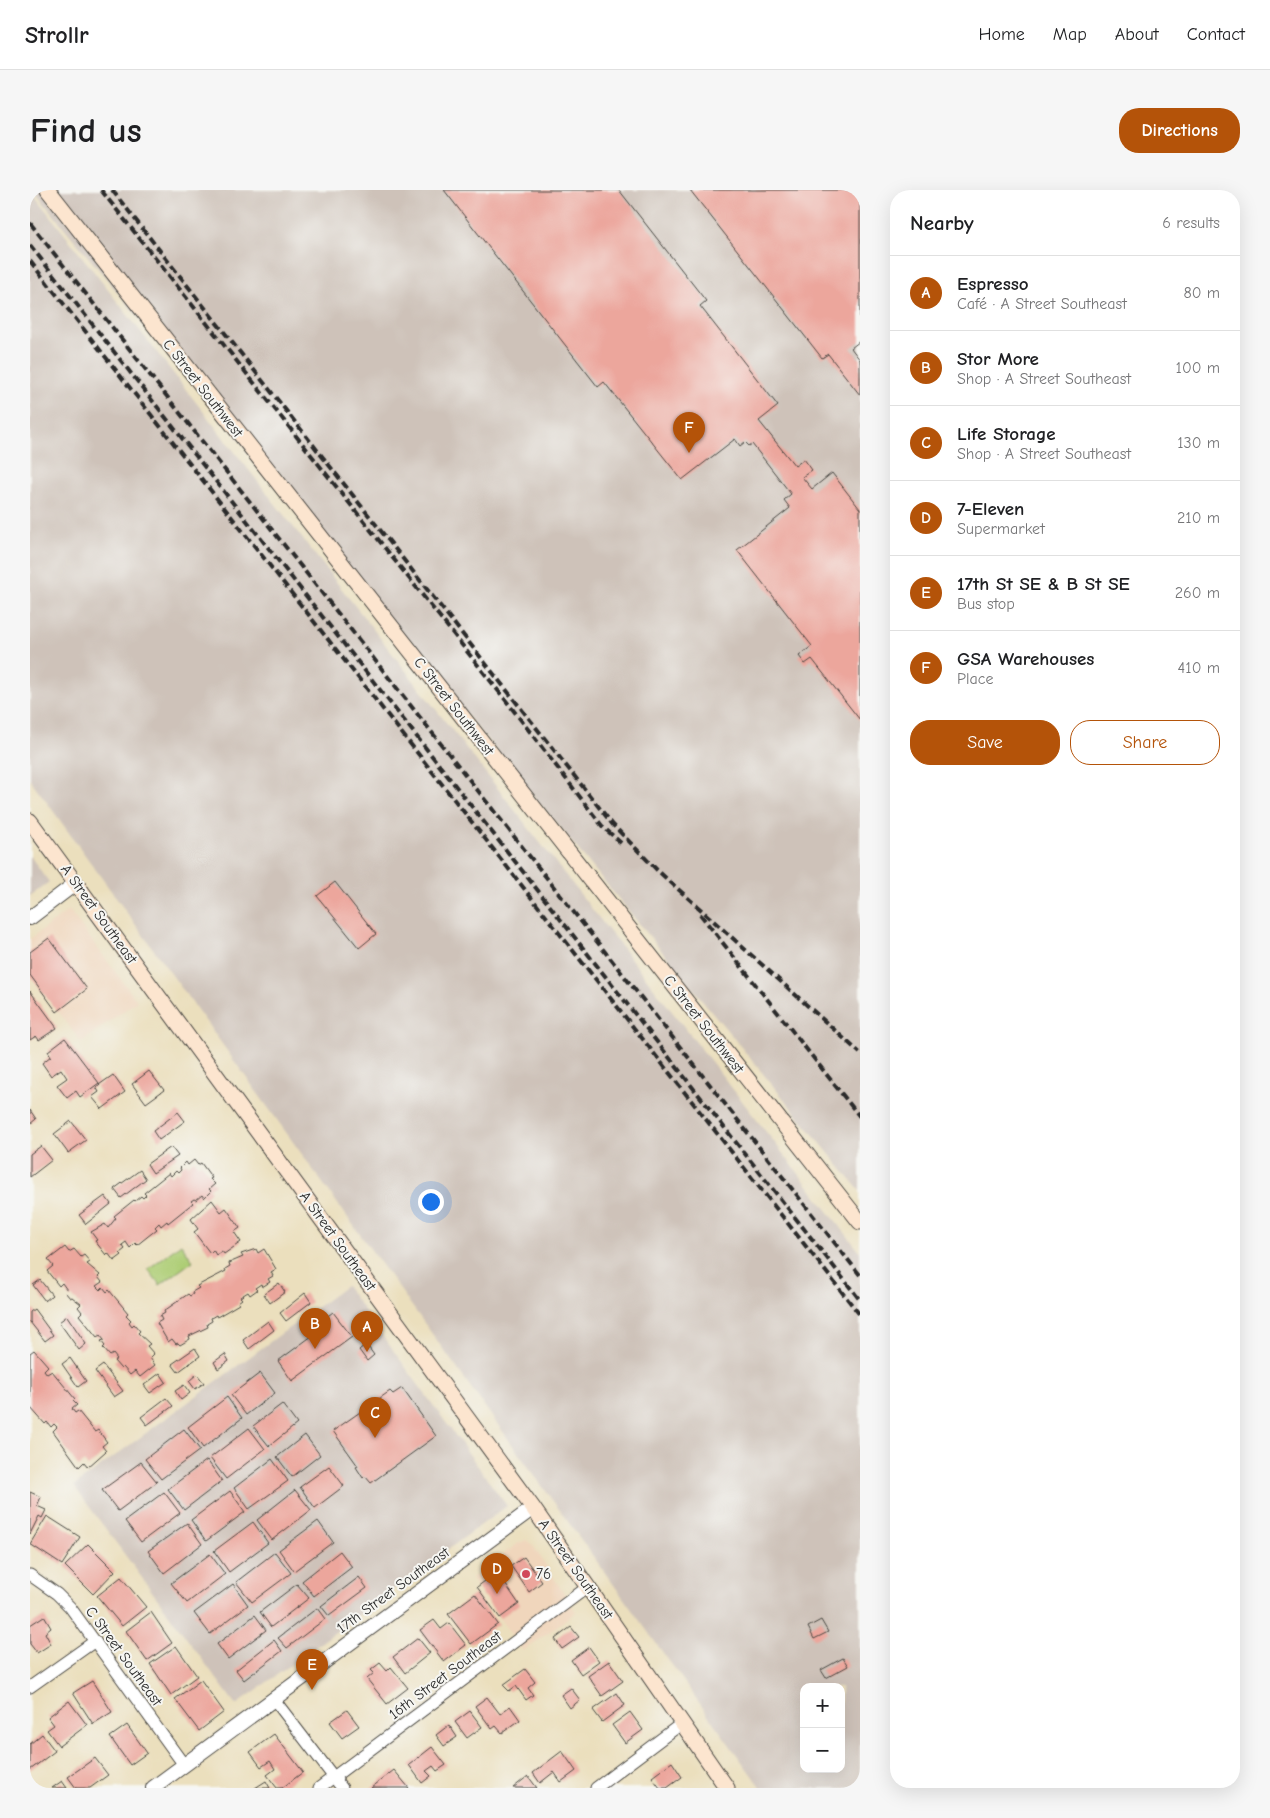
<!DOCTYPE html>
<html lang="en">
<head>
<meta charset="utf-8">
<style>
  :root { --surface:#fff; --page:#f6f6f6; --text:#202124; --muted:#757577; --line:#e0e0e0; --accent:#b45309 }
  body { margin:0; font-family:"Comic Neue",sans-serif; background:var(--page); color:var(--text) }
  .controls { position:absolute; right:15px; bottom:15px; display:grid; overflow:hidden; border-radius:10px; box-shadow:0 5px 20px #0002 }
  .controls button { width:45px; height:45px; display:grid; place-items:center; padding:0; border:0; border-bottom:1px solid var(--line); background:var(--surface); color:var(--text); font:25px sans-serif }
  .you { position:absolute; left:400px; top:1011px; width:18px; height:18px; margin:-12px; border:4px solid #fff; border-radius:50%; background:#1a73e8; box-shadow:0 0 0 8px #1a73e833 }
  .badge { display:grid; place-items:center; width:32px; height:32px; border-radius:50%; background:var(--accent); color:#fff; font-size:16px; font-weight:700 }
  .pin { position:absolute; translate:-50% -41px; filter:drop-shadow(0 1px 2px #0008) }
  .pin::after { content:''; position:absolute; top:26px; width:18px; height:15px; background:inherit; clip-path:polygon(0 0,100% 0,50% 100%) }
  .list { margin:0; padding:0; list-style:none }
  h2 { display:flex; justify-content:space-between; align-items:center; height:65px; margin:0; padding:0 20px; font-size:21px }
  h2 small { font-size:16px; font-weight:400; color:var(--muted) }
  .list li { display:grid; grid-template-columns:32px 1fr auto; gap:15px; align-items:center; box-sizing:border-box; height:75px; padding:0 20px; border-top:1px solid var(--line) }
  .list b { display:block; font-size:19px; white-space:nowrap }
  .list p { margin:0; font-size:16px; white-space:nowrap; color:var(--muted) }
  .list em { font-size:16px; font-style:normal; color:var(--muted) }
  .actions { display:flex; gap:10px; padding:15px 20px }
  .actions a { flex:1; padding:11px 0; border:1px solid var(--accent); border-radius:20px; text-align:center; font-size:18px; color:var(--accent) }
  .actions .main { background:var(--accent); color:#fff }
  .map { position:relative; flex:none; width:830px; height:1598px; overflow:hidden; border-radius:20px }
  header { display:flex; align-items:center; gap:30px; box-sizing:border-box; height:70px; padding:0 25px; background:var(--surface); border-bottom:1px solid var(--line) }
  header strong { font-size:24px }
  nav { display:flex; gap:28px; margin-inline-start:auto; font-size:18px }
  .intro { display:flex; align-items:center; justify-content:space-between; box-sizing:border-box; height:120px; padding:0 30px }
  h1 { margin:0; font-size:35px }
  .button { padding:12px 22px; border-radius:20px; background:var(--accent); color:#fff; font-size:18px; font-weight:700 }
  main { display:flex; gap:30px; padding:0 30px }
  aside { flex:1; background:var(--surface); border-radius:20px; box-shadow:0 5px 20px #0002 }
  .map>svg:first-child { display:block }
  .built { fill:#f0d6bc }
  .industrial { fill:#cec2b9; fill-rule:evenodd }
  .green { fill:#adcd75; stroke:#6c7c50 }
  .building { fill:#eca69c }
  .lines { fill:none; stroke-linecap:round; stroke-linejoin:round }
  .minor-casing { stroke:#484641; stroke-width:13 }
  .tertiary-casing { stroke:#484641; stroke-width:16 }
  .secondary-casing { stroke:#484641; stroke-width:17 }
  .minor { stroke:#fff; stroke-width:11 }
  .tertiary { stroke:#fff; stroke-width:14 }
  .secondary { stroke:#fce5cf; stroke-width:15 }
  .rail { stroke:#2b2b2b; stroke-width:4; stroke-dasharray:8 4; stroke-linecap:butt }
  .poi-dot { fill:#d1495b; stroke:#f6f6f2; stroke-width:2 }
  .labels { text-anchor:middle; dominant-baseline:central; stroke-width:4; stroke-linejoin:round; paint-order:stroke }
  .street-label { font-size:15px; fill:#2b2b2b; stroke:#f6f6f2 }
  .poi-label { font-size:15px; fill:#2b2b2b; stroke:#f6f6f2; text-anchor:start }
</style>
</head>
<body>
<header>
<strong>Strollr</strong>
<nav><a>Home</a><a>Map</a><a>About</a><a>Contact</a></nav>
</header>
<div class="intro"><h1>Find us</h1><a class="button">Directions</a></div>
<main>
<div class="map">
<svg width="830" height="1598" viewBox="0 0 830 1598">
  <rect width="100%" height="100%" fill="#f6f6f2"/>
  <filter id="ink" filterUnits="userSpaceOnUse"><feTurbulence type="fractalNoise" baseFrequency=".02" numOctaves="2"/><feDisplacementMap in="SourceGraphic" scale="10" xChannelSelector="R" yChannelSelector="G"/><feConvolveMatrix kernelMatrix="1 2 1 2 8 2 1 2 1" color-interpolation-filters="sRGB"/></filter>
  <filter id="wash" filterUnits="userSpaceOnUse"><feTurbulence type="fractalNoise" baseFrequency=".0096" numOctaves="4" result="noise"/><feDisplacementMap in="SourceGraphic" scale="20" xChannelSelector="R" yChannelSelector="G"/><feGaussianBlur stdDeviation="1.12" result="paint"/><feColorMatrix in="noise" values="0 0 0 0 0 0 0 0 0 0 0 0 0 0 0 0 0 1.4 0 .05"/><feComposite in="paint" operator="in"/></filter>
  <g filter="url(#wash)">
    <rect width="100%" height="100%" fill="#ebdfbd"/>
    <g class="built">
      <polygon points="39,720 107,811 51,852 0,783 0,749"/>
      <polygon points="496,1350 502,1354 546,1422 493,1461 441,1389 487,1354"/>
    </g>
    <g class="industrial">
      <path d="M0 0 830 1062V1598H731L0 589ZM774 1497H811V1579H774Z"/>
      <polygon points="3,0 830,0 830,1001"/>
      <polygon points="0,666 19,692 0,706"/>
      <polygon points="316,1096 477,1316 206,1515 44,1296"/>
    </g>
    <polygon class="green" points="151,1054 163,1071 130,1095 118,1079"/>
    <g id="blocks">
      <g class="building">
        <polygon points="414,0 589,0 676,111 670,116 748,216 729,231 765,276 774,269 782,280 772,287 782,299 802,283 830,319 830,530 782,469 775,474 769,466 782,456 707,360 760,318 754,310 761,304 722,254 719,256 715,252 710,256 705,249 652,290 574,192 568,197"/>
        <polygon points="660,0 830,0 830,151 821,158 830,170 830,205 798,164 792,168"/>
        <polygon points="305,692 346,744 329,758 287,706"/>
        <polygon points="19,748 57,799 27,822 0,785 0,762"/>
        <polygon points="0,801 27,838 9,850 6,846 0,850"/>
        <polygon points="35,848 69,893 50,907 46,901 37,908 27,895 37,888 31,879 21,886 12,873 21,866 18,861"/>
        <polygon points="119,881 134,900 116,913 102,894"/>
        <polygon points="83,885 95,902 72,919 62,907 69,902 66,897"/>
        <polygon points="0,920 6,929 0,934"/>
        <polygon points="148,922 155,931 129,950 123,941"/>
        <polygon points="41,931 56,950 38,963 24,944"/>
        <polygon points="11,956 22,970 0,987 0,964"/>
        <polygon points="141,957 148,966 123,983 117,974"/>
        <polygon points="164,970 168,975 171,973 182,988 180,989 185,994 179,999 181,1001 174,1008 172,1005 166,1010 164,1009 161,1011 163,1013 138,1033 137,1031 131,1036 129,1033 125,1037 127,1039 107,1055 105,1053 100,1058 96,1052 92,1055 95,1059 90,1063 92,1065 84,1071 78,1063 76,1065 65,1051 67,1050 61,1042 75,1034 78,1038 86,1028 84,1026 104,1010 105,1011 111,1006 113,1008 116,1005 114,1003 139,983 141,986 146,981 148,983 151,980 150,978 156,972 158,975"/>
        <polygon points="110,980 116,989 91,1008 84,999"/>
        <polygon points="75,1006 81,1014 56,1034 49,1025"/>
        <polygon points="182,1010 191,1022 196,1018 210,1038 204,1042 211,1052 194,1064 192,1061 186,1065 183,1060 180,1063 164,1042 168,1039 161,1029"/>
        <polygon points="35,1057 39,1062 44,1059 51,1067 54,1065 60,1072 57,1074 70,1085 68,1087 72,1092 66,1096 70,1100 73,1097 77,1102 79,1100 98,1123 96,1125 101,1130 99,1132 102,1136 104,1134 110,1141 108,1143 120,1154 117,1156 124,1164 120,1168 125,1175 110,1187 105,1181 100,1185 93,1177 91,1179 84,1171 87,1169 83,1164 80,1166 73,1158 75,1156 71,1151 74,1150 70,1145 67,1147 49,1125 52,1122 48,1117 51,1114 42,1107 40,1108 35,1102 37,1100 32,1093 29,1096 17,1081 23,1076 18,1070"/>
        <polygon points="226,1059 228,1063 234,1059 246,1079 241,1082 243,1086 238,1089 240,1092 232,1097 231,1094 225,1098 227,1100 220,1105 218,1102 210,1107 212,1109 208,1112 209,1114 187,1127 186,1125 181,1128 182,1131 177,1134 178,1137 159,1146 160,1149 150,1155 148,1153 146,1154 142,1149 138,1152 127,1133 132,1130 130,1126 135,1123 134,1121 158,1104 160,1106 163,1104 162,1102 169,1098 167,1096 196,1081 195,1079 200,1076 199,1073 213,1067 211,1064"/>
        <polygon points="10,1090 22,1105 15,1111 3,1095"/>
        <polygon points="249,1093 255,1102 240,1113 234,1104"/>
        <polygon points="275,1103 281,1112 256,1131 250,1123"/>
        <polygon points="4,1119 23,1145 15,1151 0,1132 0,1122"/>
        <polygon points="303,1122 322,1147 262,1191 248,1171 290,1140 286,1135"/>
        <polygon points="37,1126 56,1154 49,1160 29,1132"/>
        <polygon points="238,1131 244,1140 219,1159 213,1150"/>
        <polygon points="336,1154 344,1165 337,1171 329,1160"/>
        <polygon points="165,1158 170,1166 148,1182 142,1174"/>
        <polygon points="4,1160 18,1176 14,1180 17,1184 22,1181 45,1209 43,1211 47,1215 42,1219 45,1223 48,1221 65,1242 68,1240 77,1252 72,1256 76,1261 58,1277 54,1272 49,1277 23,1241 27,1237 24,1234 21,1237 17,1232 15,1234 0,1217 0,1163"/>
        <polygon points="195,1164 199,1171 188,1179 184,1172"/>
        <polygon points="40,1168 56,1191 48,1197 32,1174"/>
        <polygon points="73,1175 93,1201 84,1207 65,1181"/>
        <polygon points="130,1183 136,1192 120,1203 114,1195"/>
        <polygon points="230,1183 245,1203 216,1225 201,1205"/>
        <polygon points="167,1184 174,1193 165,1199 159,1191"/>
        <polygon points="154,1195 160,1203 151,1210 145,1201"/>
        <polygon points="372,1198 406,1246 341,1293 335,1286 333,1288 326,1277 328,1276 303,1241 360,1201 363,1204"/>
        <polygon points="197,1207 212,1228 173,1258 158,1237"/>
        <polygon points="136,1208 143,1216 117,1235 111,1227"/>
        <polygon points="252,1214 267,1234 239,1256 223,1236"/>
        <polygon points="219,1238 235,1259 196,1289 180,1268"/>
        <polygon points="154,1239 170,1260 131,1289 115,1269"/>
        <polygon points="275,1245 290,1265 262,1287 247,1267"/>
        <polygon points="242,1269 258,1291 219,1319 204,1298"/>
        <polygon points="177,1270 192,1291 154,1320 138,1299"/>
        <polygon points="111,1272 127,1292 88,1321 72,1300"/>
        <polygon points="299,1276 314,1296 285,1318 270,1297"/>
        <polygon points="265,1300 281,1320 242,1350 227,1330"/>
        <polygon points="200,1301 215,1322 176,1351 161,1330"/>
        <polygon points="0,1302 11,1307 7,1316 16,1320 12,1328 9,1326 0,1344"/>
        <polygon points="134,1302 150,1323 111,1352 95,1331"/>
        <polygon points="17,1326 50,1347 32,1375 0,1354"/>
        <polygon points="288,1331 303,1352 264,1381 249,1360"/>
        <polygon points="223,1332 238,1353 199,1382 184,1361"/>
        <polygon points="157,1333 172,1354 134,1383 118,1361"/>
        <polygon points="58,1354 85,1381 63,1404 35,1376"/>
        <polygon points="310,1361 322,1377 284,1406 272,1391"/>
        <polygon points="245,1362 261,1383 222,1412 206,1392"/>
        <polygon points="180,1364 195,1384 157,1413 141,1393"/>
        <polygon points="494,1367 512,1392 499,1402 481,1376"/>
        <polygon points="467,1382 489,1414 470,1428 447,1397"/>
        <polygon points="91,1387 116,1417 92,1436 67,1406"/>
        <polygon points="329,1387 337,1398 299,1426 291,1416"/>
        <polygon points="203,1394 218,1415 180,1444 164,1423"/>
        <polygon points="267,1394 279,1408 241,1437 230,1422"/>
        <polygon points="445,1404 468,1434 441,1454 418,1424"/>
        <polygon points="287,1418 295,1429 257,1458 248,1448"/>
        <polygon points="121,1422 142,1453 117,1471 96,1441"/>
        <polygon points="225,1425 236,1440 198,1469 187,1454"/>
        <polygon points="14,1426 21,1438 15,1443 21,1454 7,1463 0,1454 0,1435"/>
        <polygon points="404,1430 411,1439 419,1433 436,1455 414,1472 390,1440"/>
        <polygon points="791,1430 798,1442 784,1449 778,1437"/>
        <polygon points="541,1437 549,1447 532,1459 525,1449"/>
        <polygon points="388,1448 400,1463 375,1483 363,1467"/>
        <polygon points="244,1450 252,1461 214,1490 206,1480"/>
        <polygon points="146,1456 167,1486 141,1505 120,1474"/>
        <polygon points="559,1457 569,1471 551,1484 541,1470"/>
        <polygon points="813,1468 818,1476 796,1488 791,1480"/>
        <polygon points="579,1471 593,1491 572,1506 558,1486"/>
        <polygon points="350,1473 357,1481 361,1477 378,1498 357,1514 337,1489 344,1483 341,1480"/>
        <polygon points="495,1479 505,1492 498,1498 503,1505 496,1510 486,1496 479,1501 473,1495"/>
        <polygon points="171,1490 194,1522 169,1541 145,1509"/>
        <polygon points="62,1491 82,1522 63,1534 43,1503"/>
        <polygon points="541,1498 550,1510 540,1518 531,1505"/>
        <polygon points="587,1503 595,1515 572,1532 563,1520"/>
        <polygon points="457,1507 470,1524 480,1516 490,1530 472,1543 466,1536 462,1539 445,1516"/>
        <polygon points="39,1511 57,1535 29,1556 17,1540 24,1535 18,1527"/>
        <polygon points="317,1520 329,1536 312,1548 300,1532"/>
        <polygon points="440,1521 452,1537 437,1548 425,1532"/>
        <polygon points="600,1522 613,1540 595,1553 582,1535"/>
        <polygon points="97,1535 117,1563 100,1575 80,1547"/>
        <polygon points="419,1535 427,1547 414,1556 406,1545"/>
        <polygon points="12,1544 25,1561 0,1580 0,1554"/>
        <polygon points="244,1544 273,1582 252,1598 247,1598 237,1585 245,1579 240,1571 231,1577 220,1562"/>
        <polygon points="402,1557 416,1575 407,1581 403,1576 396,1581 401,1586 392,1593 379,1575"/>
        <polygon points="532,1561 546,1581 531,1592 524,1582 510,1593 503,1583"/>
        <polygon points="65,1568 78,1585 60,1598 46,1598 38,1587"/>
        <polygon points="642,1572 652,1587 637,1598 630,1598 622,1587"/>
        <polygon points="364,1580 379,1598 341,1598"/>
        <polygon points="498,1586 507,1598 483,1598"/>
        <polygon points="32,1591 37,1598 22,1598"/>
        <polygon points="236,1591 240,1598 225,1598"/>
      </g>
    </g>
  </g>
  <g filter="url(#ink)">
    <use href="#blocks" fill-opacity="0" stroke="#484641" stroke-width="1"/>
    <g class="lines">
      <g class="minor-casing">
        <g id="minor">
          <polyline points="0,1385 27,1404 40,1417 154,1575"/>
          <polyline points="0,1497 65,1451"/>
          <polyline points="243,1508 312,1598"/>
          <polyline points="289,1598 559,1396"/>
          <polyline points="566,1598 651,1534"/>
        </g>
      </g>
      <g class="tertiary-casing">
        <g id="tertiary">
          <polyline points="0,728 46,693"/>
          <polyline points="123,1598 503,1318"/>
        </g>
      </g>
      <g class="secondary-casing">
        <g id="secondary">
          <polyline points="18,0 830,1032"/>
          <polyline points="0,631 503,1318 697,1598"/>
        </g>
      </g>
      <use href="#minor" class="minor"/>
      <use href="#tertiary" class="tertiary"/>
      <use href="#secondary" class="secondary"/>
      <g class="rail">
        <polyline points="71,0 474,508 573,637 591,653"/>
        <polyline points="82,0 583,635 627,680 830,863"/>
        <polyline points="0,33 830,1085"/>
        <polyline points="0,55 830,1110"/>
        <polyline points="0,71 830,1125"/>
        <polyline points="670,724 830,927"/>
      </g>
    </g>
  </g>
  <circle class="poi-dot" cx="496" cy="1384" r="5"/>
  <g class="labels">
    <g class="street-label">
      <text transform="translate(173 198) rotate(52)">C Street Southwest</text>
      <text transform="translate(424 516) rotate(52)">C Street Southwest</text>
      <text transform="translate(69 724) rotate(54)">A Street Southeast</text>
      <text transform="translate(674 834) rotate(52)">C Street Southwest</text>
      <text transform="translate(308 1051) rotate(54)">A Street Southeast</text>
      <text transform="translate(546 1379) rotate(55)">A Street Southeast</text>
      <text transform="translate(363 1400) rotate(-36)">17th Street Southeast</text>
      <text transform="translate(94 1466) rotate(54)">C Street Southeast</text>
      <text transform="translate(415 1485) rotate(-37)">16th Street Southeast</text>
    </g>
    <g class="poi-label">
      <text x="506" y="1384">76</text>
    </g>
  </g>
</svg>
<div class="controls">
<button>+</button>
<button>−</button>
</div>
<div class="you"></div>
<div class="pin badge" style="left:337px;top:1162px">A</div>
<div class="pin badge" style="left:285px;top:1159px">B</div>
<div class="pin badge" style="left:345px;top:1248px">C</div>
<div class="pin badge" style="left:467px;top:1404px">D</div>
<div class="pin badge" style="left:282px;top:1500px">E</div>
<div class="pin badge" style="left:659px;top:263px">F</div>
</div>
<aside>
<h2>Nearby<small>6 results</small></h2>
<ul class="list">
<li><span class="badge">A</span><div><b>Espresso</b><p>Café · A Street Southeast</p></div><em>80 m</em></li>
<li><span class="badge">B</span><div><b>Stor More</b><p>Shop · A Street Southeast</p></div><em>100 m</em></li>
<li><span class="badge">C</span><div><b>Life Storage</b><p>Shop · A Street Southeast</p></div><em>130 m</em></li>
<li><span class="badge">D</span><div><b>7-Eleven</b><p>Supermarket</p></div><em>210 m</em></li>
<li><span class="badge">E</span><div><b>17th St SE &amp; B St SE</b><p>Bus stop</p></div><em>260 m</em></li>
<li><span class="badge">F</span><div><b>GSA Warehouses</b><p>Place</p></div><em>410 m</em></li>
</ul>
<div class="actions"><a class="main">Save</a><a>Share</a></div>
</aside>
</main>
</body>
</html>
